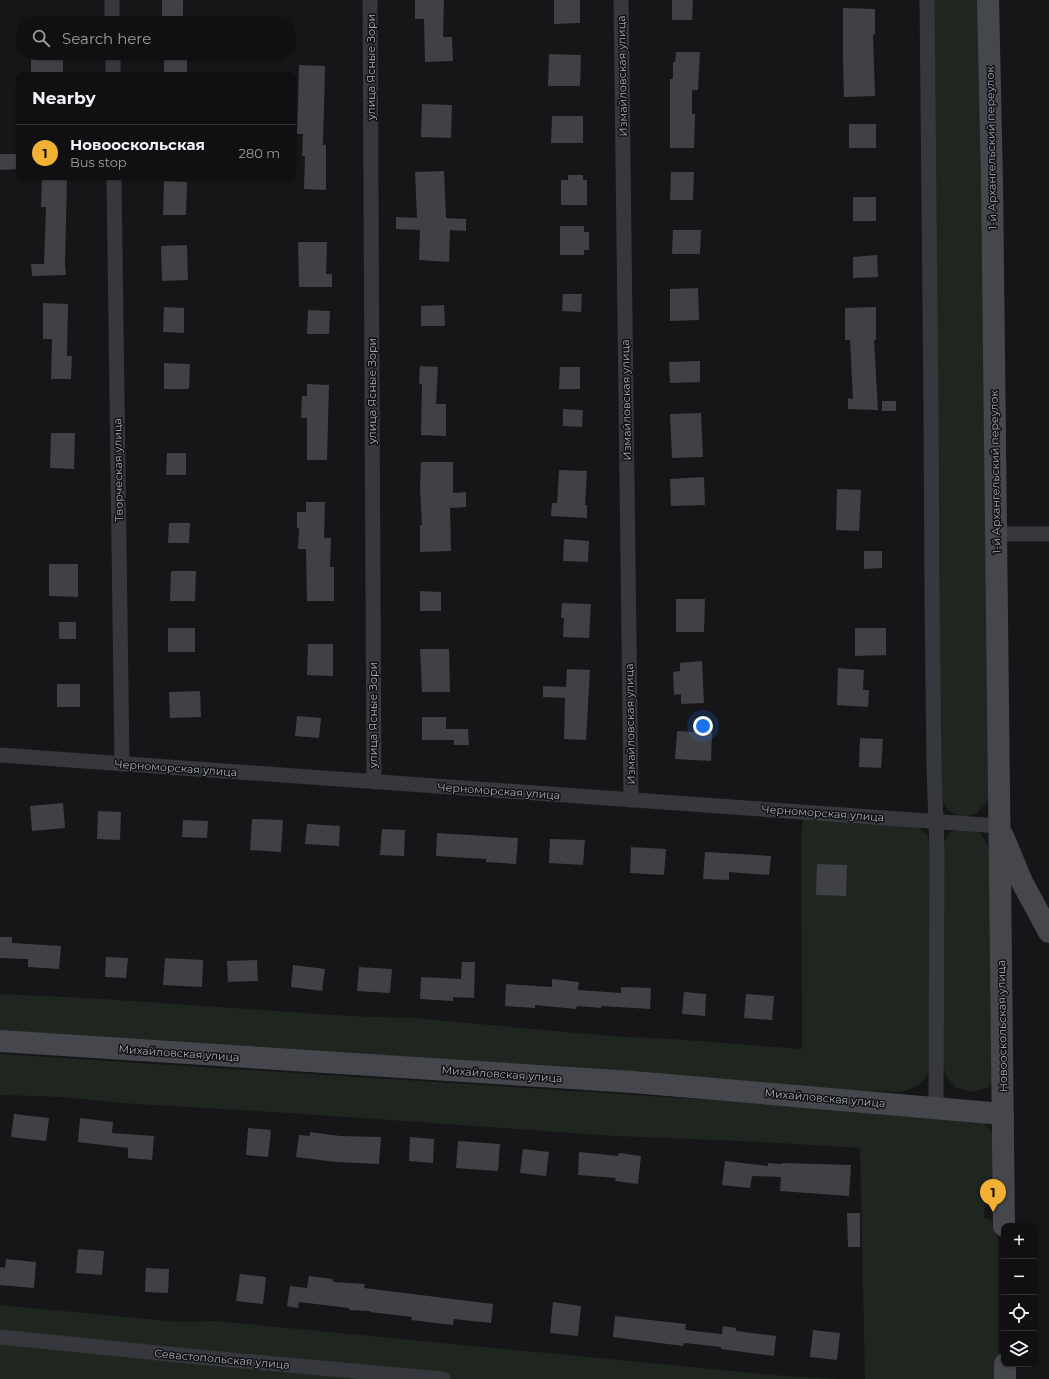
<!DOCTYPE html>
<html lang="en">
<head>
<meta charset="utf-8">
<style>
  :root { --surface:#101012; --page:#19191b; --text:#f1f3f6; --muted:#9c9d9f; --line:#303032; --accent:#f2b134 }
  body { margin:0; font-family:Montserrat,sans-serif; background:var(--page); color:var(--text) }
  .controls { position:absolute; right:12px; bottom:12px; display:grid; overflow:hidden; border-radius:8px; box-shadow:0 1px 3px #0004 }
  .controls button { width:36px; height:36px; display:grid; place-items:center; padding:0; border:0; border-bottom:1px solid var(--line); background:var(--surface); color:var(--text); font:20px sans-serif }
  .you { position:absolute; left:703px; top:726px; width:14px; height:14px; margin:-10px; border:3px solid #fff; border-radius:50%; background:#1a73e8; box-shadow:0 0 0 6px #1a73e833 }
  .badge { display:grid; place-items:center; width:26px; height:26px; border-radius:50%; background:var(--accent); color:#111; font-size:13px; font-weight:700 }
  .pin { position:absolute; translate:-50% -33px; filter:drop-shadow(0 1px 2px #0008) }
  .pin::after { content:''; position:absolute; top:21px; width:14px; height:12px; background:inherit; clip-path:polygon(0 0,100% 0,50% 100%) }
  .list { margin:0; padding:0; list-style:none }
  h2 { display:flex; justify-content:space-between; align-items:center; height:52px; margin:0; padding:0 16px; font-size:17px }
  h2 small { font-size:13px; font-weight:400; color:var(--muted) }
  .list li { display:grid; grid-template-columns:26px 1fr auto; gap:12px; align-items:center; box-sizing:border-box; height:56px; padding:0 16px; border-top:1px solid var(--line) }
  .list b { display:block; font-size:15px; white-space:nowrap }
  .list p { margin:0; font-size:13px; white-space:nowrap; color:var(--muted) }
  .list em { font-size:13px; font-style:normal; color:var(--muted) }
  .icon { flex:none; width:22px; height:22px; fill:none; stroke:currentColor; stroke-width:2; stroke-linecap:round; stroke-linejoin:round }
  .map { position:relative; flex:none; width:1049px; height:1379px; overflow:hidden }
  .search { position:absolute; background:var(--surface); box-shadow:0 1px 3px #0004; left:16px; top:16px; width:280px; height:44px; display:flex; align-items:center; gap:10px; box-sizing:border-box; padding:0 14px; border-radius:22px; color:var(--muted); font-size:15px }
  .panel { position:absolute; background:var(--surface); box-shadow:0 1px 3px #0004; left:16px; top:72px; width:280px; height:108px; border-radius:8px }
  .map>svg:first-child { display:block }
  .green { fill:#1e261f }
  .building { fill:#404145 }
  .lines { fill:none; stroke-linecap:round; stroke-linejoin:round }
  .street { stroke:#37383d; stroke-width:15 }
  .secondary { stroke:#45474d; stroke-width:22 }
  .labels { text-anchor:middle; dominant-baseline:central; stroke-width:3; stroke-linejoin:round; paint-order:stroke }
  .street-label { font-size:11px; fill:#a8adb8; stroke:#111113 }
</style>
</head>
<body>
<div class="map">
<svg width="1049" height="1379" viewBox="0 0 1049 1379">
  <rect width="100%" height="100%" fill="#161618"/>
  <g class="green">
    <polygon points="933,0 977,0 979,5 989,800 976,814 961,817 948,811 939,795"/>
    <polygon points="803,818 917,826 928,836 930,846 930,1065 926,1078 916,1087 900,1092 806,1088 0,1034 0,994 88,998 349,1016 413,1018 610,1036 672,1039 802,1049 801,838"/>
    <polygon points="961,829 979,831 986,842 994,862 997,1074 987,1088 973,1092 956,1088 946,1076 942,1059 943,843 950,832"/>
    <polygon points="0,1054 978,1117 990,1129 997,1149 998,1191 991,1203 984,1205 984,1217 991,1220 998,1239 998,1379 865,1379 860,1148 762,1142 616,1136 289,1113 121,1103 64,1097 0,1095"/>
    <polygon points="0,1305 179,1322 216,1321 785,1376 838,1379 0,1379"/>
  </g>
  <g class="building">
    <rect x="162" y="0" width="21" height="17"/>
    <polygon points="415,0 444,0 443,37 452,37 453,61 425,62 424,19 415,19"/>
    <polygon points="554,0 580,0 580,23 554,24"/>
    <polygon points="672,0 693,0 692,20 672,20"/>
    <polygon points="843,8 875,9 875,35 873,34 875,96 844,97 843,58"/>
    <polygon points="676,52 700,52 698,90 692,90 692,114 695,114 694,148 670,148 670,79 673,79 673,62 675,62"/>
    <polygon points="37,53 63,53 63,73 31,72 31,58 37,58"/>
    <polygon points="549,54 581,55 580,86 548,86"/>
    <polygon points="164,59 187,60 187,75 164,75"/>
    <polygon points="299,65 325,66 323,145 326,145 326,190 304,189 305,156 302,156 303,134 297,134"/>
    <polygon points="422,104 452,105 451,138 421,137"/>
    <polygon points="552,116 583,116 583,143 551,143"/>
    <rect x="849" y="124" width="27" height="24"/>
    <polygon points="0,154 18,154 19,169 0,170"/>
    <polygon points="444,171 446,218 466,219 466,231 450,230 449,262 419,260 420,230 396,229 396,217 417,218 415,172"/>
    <polygon points="671,172 694,172 693,200 670,200"/>
    <polygon points="568,175 583,175 583,180 587,180 587,205 561,205 561,180 568,180"/>
    <polygon points="42,177 67,177 65,264 66,275 32,276 31,264 44,264 46,207 41,207"/>
    <polygon points="164,181 187,182 186,215 163,215"/>
    <rect x="853" y="197" width="23" height="24"/>
    <polygon points="560,226 584,226 584,232 589,232 589,250 584,250 584,255 560,255"/>
    <polygon points="673,230 701,230 700,254 672,254"/>
    <polygon points="298,242 327,242 326,274 332,274 332,287 299,287"/>
    <polygon points="187,245 188,280 162,281 161,246"/>
    <polygon points="877,255 878,277 853,278 853,257"/>
    <polygon points="698,288 699,320 670,321 670,289"/>
    <polygon points="563,294 582,294 581,312 562,311"/>
    <polygon points="43,303 68,304 67,356 72,356 71,379 51,379 52,339 43,339"/>
    <polygon points="444,305 445,326 421,326 421,306"/>
    <polygon points="164,307 184,308 184,333 163,332"/>
    <polygon points="876,307 876,340 874,340 878,410 848,409 848,398 853,399 850,340 845,340 845,308"/>
    <polygon points="308,310 330,311 329,334 307,334"/>
    <polygon points="700,361 700,382 670,383 669,362"/>
    <polygon points="164,363 190,364 189,389 164,389"/>
    <polygon points="420,366 438,367 436,404 446,404 446,436 421,435 422,384 419,384"/>
    <polygon points="560,367 580,367 580,389 559,389"/>
    <polygon points="307,384 329,385 327,460 307,460 307,418 301,418 302,396 307,396"/>
    <rect x="882" y="401" width="14" height="10"/>
    <polygon points="563,409 583,410 582,427 563,426"/>
    <polygon points="701,413 703,457 672,458 670,414"/>
    <polygon points="51,433 75,433 74,469 50,468"/>
    <polygon points="167,453 186,453 186,475 166,475"/>
    <polygon points="421,462 453,462 453,493 466,492 466,507 450,508 451,551 420,552 420,525 422,525 420,487"/>
    <polygon points="559,470 587,471 585,505 587,505 587,518 551,516 552,503 557,503"/>
    <polygon points="704,477 705,505 671,506 670,479"/>
    <polygon points="837,489 861,490 859,531 836,530"/>
    <polygon points="306,502 325,502 324,538 331,538 330,567 334,567 334,601 307,601 306,549 298,549 299,528 297,528 297,512 306,512"/>
    <polygon points="169,523 190,523 189,543 168,543"/>
    <polygon points="564,539 589,541 588,562 563,561"/>
    <polygon points="864,551 882,551 882,568 864,569"/>
    <polygon points="49,564 78,564 78,597 49,596"/>
    <polygon points="171,571 196,571 195,601 170,601"/>
    <polygon points="420,591 441,592 441,611 420,611"/>
    <polygon points="676,599 705,599 704,632 676,632"/>
    <polygon points="562,603 591,604 589,638 563,637 564,618 561,618"/>
    <rect x="59" y="622" width="17" height="17"/>
    <rect x="168" y="628" width="27" height="24"/>
    <polygon points="855,628 886,628 886,655 855,656"/>
    <polygon points="308,644 333,644 333,676 307,675"/>
    <polygon points="420,649 449,649 450,692 422,692"/>
    <polygon points="702,661 704,703 681,704 681,694 674,695 673,672 680,671 680,663"/>
    <polygon points="838,668 864,670 863,690 869,690 868,707 837,705"/>
    <polygon points="567,669 590,670 586,740 564,739 565,698 543,697 543,686 566,687"/>
    <rect x="57" y="684" width="23" height="23"/>
    <polygon points="200,691 201,717 170,718 169,692"/>
    <polygon points="297,716 321,718 319,738 295,736"/>
    <polygon points="422,717 446,717 446,729 468,729 469,745 454,745 454,740 422,740"/>
    <polygon points="677,731 712,733 711,761 675,759"/>
    <polygon points="860,738 883,739 881,768 859,767"/>
    <polygon points="63,803 65,828 32,831 30,806"/>
    <polygon points="98,811 121,812 120,840 97,839"/>
    <polygon points="252,819 283,820 281,852 250,850"/>
    <polygon points="183,820 208,821 207,838 182,837"/>
    <polygon points="307,824 340,826 339,846 305,844"/>
    <polygon points="382,829 405,830 404,856 380,855"/>
    <polygon points="437,833 518,838 516,864 486,862 486,859 436,856"/>
    <polygon points="550,839 585,840 583,865 549,863"/>
    <polygon points="631,847 666,849 664,875 630,873"/>
    <polygon points="705,852 771,856 769,875 729,872 729,880 703,879"/>
    <polygon points="817,864 847,865 846,896 816,895"/>
    <polygon points="0,937 12,937 12,943 61,946 59,969 28,967 28,959 0,958"/>
    <polygon points="106,957 128,958 126,978 105,977"/>
    <polygon points="165,958 203,960 202,987 163,985"/>
    <polygon points="257,960 258,981 228,982 227,961"/>
    <polygon points="462,962 475,962 474,998 453,997 453,1001 420,999 421,977 461,979"/>
    <polygon points="293,965 325,969 322,991 291,987"/>
    <polygon points="359,967 392,969 390,993 357,991"/>
    <polygon points="552,979 579,982 578,990 621,993 621,987 651,988 650,1009 601,1006 601,1008 577,1006 576,1009 535,1005 535,1008 505,1006 506,984 552,987"/>
    <polygon points="684,992 706,994 705,1016 682,1014"/>
    <polygon points="746,994 774,996 772,1020 744,1018"/>
    <polygon points="14,1114 49,1118 46,1141 11,1137"/>
    <polygon points="80,1118 113,1122 112,1133 154,1136 152,1160 128,1158 128,1148 78,1142"/>
    <polygon points="248,1128 271,1130 268,1157 246,1155"/>
    <polygon points="310,1132 340,1136 381,1137 379,1164 336,1162 296,1157 299,1135 310,1136"/>
    <polygon points="410,1137 434,1139 433,1163 409,1161"/>
    <polygon points="458,1141 500,1144 498,1171 456,1168"/>
    <polygon points="523,1149 549,1152 546,1176 520,1173"/>
    <polygon points="579,1152 618,1156 619,1153 641,1156 638,1184 615,1181 616,1178 578,1175"/>
    <polygon points="725,1161 768,1166 768,1163 782,1164 782,1163 851,1165 849,1196 780,1191 781,1177 752,1176 750,1188 722,1185"/>
    <polygon points="847,1213 860,1213 860,1247 848,1247"/>
    <polygon points="78,1249 104,1251 102,1275 76,1273"/>
    <polygon points="6,1259 36,1262 34,1288 0,1285 0,1267 5,1268"/>
    <polygon points="146,1268 169,1269 168,1293 145,1292"/>
    <polygon points="240,1274 266,1277 263,1304 236,1301"/>
    <polygon points="309,1276 333,1279 333,1282 365,1284 364,1288 493,1304 491,1323 454,1319 453,1325 411,1320 412,1317 370,1312 370,1311 349,1310 349,1308 299,1302 298,1308 287,1306 290,1286 307,1288"/>
    <polygon points="553,1302 581,1306 578,1336 550,1333"/>
    <polygon points="615,1316 686,1324 685,1330 722,1334 723,1326 736,1328 736,1331 776,1336 774,1356 721,1349 721,1347 684,1343 683,1346 613,1337"/>
    <polygon points="813,1330 840,1333 837,1360 810,1357"/>
  </g>
  <g class="lines">
    <g class="street">
      <polyline points="112,0 112,23"/>
      <polyline points="370,0 374,782"/>
      <polyline points="621,0 631,800"/>
      <polyline points="927,0 931,411 932,597 934,768 937,851 936,1108"/>
      <polyline points="113,53 113,75"/>
      <polyline points="114,177 122,764"/>
      <polyline points="996,534 1049,534"/>
      <polyline points="0,755 999,826"/>
      <polyline points="0,1337 198,1357 443,1379"/>
    </g>
    <g class="secondary">
      <polyline points="988,0 992,181 1004,1226"/>
      <polyline points="1003,836 1022,882 1049,932"/>
      <polyline points="0,1041 633,1082 1003,1114"/>
      <polyline points="1005,1364 1005,1379"/>
    </g>
  </g>
  <g class="labels">
    <g class="street-label">
      <text transform="translate(371 67) rotate(-90)">улица Ясные Зори</text>
      <text transform="translate(622 76) rotate(-91)">Измайловская улица</text>
      <text transform="translate(991 148) rotate(-91)">1-й Архангельский переулок</text>
      <text transform="translate(372 391) rotate(-90)">улица Ясные Зори</text>
      <text transform="translate(626 400) rotate(-91)">Измайловская улица</text>
      <text transform="translate(118 470) rotate(-91)">Творческая улица</text>
      <text transform="translate(995 472) rotate(-91)">1-й Архангельский переулок</text>
      <text transform="translate(373 715) rotate(-90)">улица Ясные Зори</text>
      <text transform="translate(630 724) rotate(-91)">Измайловская улица</text>
      <text transform="translate(176 768) rotate(4)">Черноморская улица</text>
      <text transform="translate(499 791) rotate(4)">Черноморская улица</text>
      <text transform="translate(823 813) rotate(4)">Черноморская улица</text>
      <text transform="translate(1002 1026) rotate(-91)">Новооскольская улица</text>
      <text transform="translate(179 1053) rotate(4)">Михайловская улица</text>
      <text transform="translate(502 1074) rotate(4)">Михайловская улица</text>
      <text transform="translate(825 1098) rotate(5)">Михайловская улица</text>
      <text transform="translate(222 1359) rotate(5)">Севастопольская улица</text>
    </g>
  </g>
</svg>
<div class="controls">
<button>+</button>
<button>−</button>
<button><svg class="icon" aria-label="locate" viewBox="0 0 24 24"><circle cx="12" cy="12" r="6"/><path d="M12 2v4M12 18v4M2 12h4M18 12h4"/></svg></button>
<button><svg class="icon" aria-label="layers" viewBox="0 0 24 24"><path d="M12 4l9 5-9 5-9-5zM3 14l9 5 9-5"/></svg></button>
</div>
<div class="you"></div>
<div class="pin badge" style="left:993px;top:1212px">1</div>
<div class="search"><svg class="icon" aria-label="search" viewBox="0 0 24 24"><circle cx="10" cy="10" r="6"/><path d="M15 15l6 6"/></svg>Search here</div>
<section class="panel">
<h2>Nearby<small></small></h2>
<ul class="list">
<li><span class="badge">1</span><div><b>Новооскольская</b><p>Bus stop</p></div><em>280 m</em></li>
</ul>
</section>
</div>
</body>
</html>
